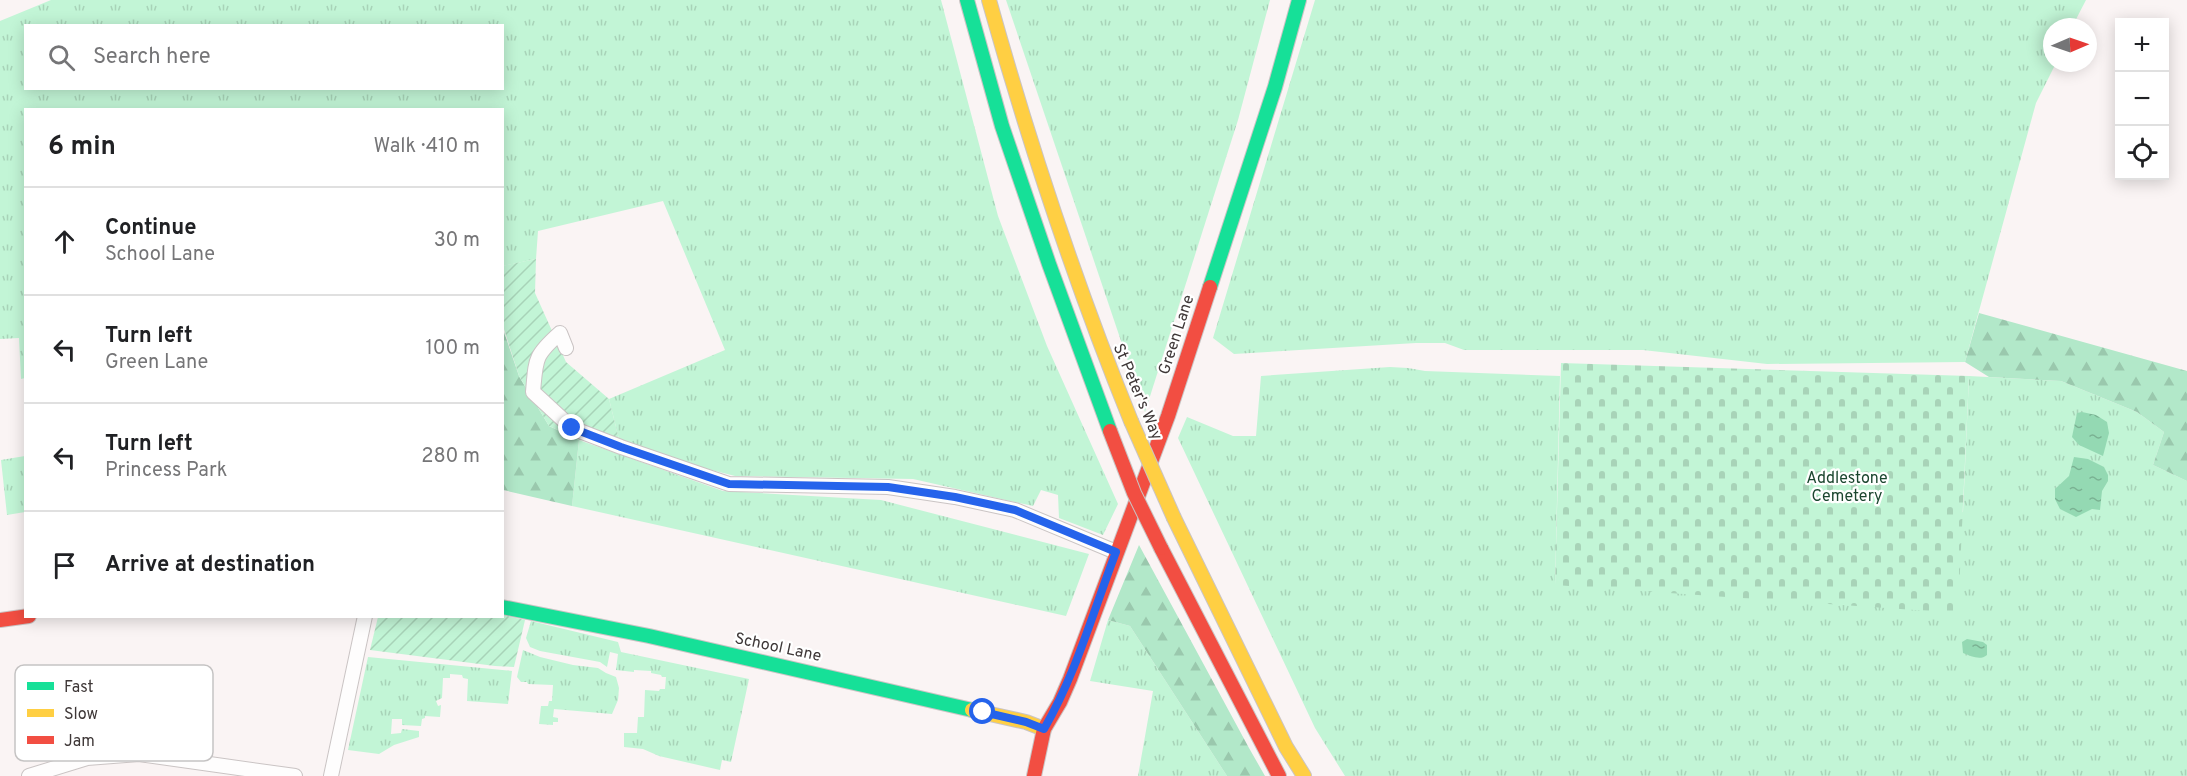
<!DOCTYPE html>
<html lang="en">
<head>
<meta charset="utf-8">
<style>
  :root { --surface:#fff; --page:#f2f2f2; --text:#202124; --muted:#757577; --line:#e0e0e0 }
  body { margin:0; font-family:Overpass,sans-serif; background:var(--page); color:var(--text) }
  .controls { position:absolute; right:18px; top:18px; display:grid; overflow:hidden; border-radius:0px; box-shadow:0 3px 15px #0003 }
  .controls button { width:54px; height:54px; display:grid; place-items:center; padding:0; border:0; border-bottom:2px solid var(--line); background:var(--surface); color:var(--text); font:30px sans-serif }
  .compass { position:absolute; left:2043px; top:18px; width:54px; height:54px; border-radius:50%; background:var(--surface); box-shadow:0 3px 15px #0003; rotate:88deg }
  .stop { position:absolute; width:18px; height:18px; margin:-14px; border:4px solid #2563eb; border-radius:50%; background:#fff }
  .stop.end { background:#2563eb; border-color:#fff; box-shadow:0 2px 6px #0008 }
  .list { margin:0; padding:0; list-style:none }
  h2 { display:flex; justify-content:space-between; align-items:center; height:78px; margin:0; padding:0 24px; font-size:26px }
  h2 small { font-size:20px; font-weight:400; color:var(--muted) }
  .list li { display:grid; grid-template-columns:39px 1fr auto; gap:18px; align-items:center; box-sizing:border-box; height:108px; padding:0 24px; border-top:2px solid var(--line) }
  .list b { display:block; font-size:22px; white-space:nowrap }
  .list p { margin:0; font-size:20px; white-space:nowrap; color:var(--muted) }
  .list em { font-size:20px; font-style:normal; color:var(--muted) }
  .icon { flex:none; width:33px; height:33px; fill:none; stroke:currentColor; stroke-width:2; stroke-linecap:round; stroke-linejoin:round }
  .map { position:relative; flex:none; width:2187px; height:776px; overflow:hidden }
  .search { position:absolute; background:var(--surface); box-shadow:0 3px 15px #0003; left:24px; top:24px; width:480px; height:66px; display:flex; align-items:center; gap:15px; box-sizing:border-box; padding:0 21px; border-radius:0px; color:var(--muted); font-size:22px }
  .panel { position:absolute; background:var(--surface); box-shadow:0 3px 15px #0003; left:24px; top:108px; width:480px; height:510px; border-radius:0px }
  .map>svg:first-child { display:block }
  .grass { fill:url(#grass-tufts); fill-rule:evenodd }
  .forest { fill:url(#forest-firs) }
  .cemetery { fill:url(#cemetery-stones) }
  .garden { fill:url(#garden-furrows) }
  .water { fill:url(#water-ripples) }
  .lines { fill:none; stroke-linecap:round; stroke-linejoin:round }
  .street-casing { stroke:#cac4c4; stroke-width:16 }
  .fast-casing { stroke:#cac4c4; stroke-width:16 }
  .slow-casing { stroke:#cac4c4; stroke-width:16 }
  .jam-casing { stroke:#cac4c4; stroke-width:16 }
  .street { stroke:#fefdfd; stroke-width:14 }
  .fast { stroke:#16e098; stroke-width:14 }
  .slow { stroke:#ffcf43; stroke-width:14 }
  .jam { stroke:#f24e42; stroke-width:14 }
  .slow-bridge-casing { stroke:#cac4c4; stroke-width:16; stroke-linecap:butt }
  .jam-bridge-casing { stroke:#cac4c4; stroke-width:16; stroke-linecap:butt }
  .slow-bridge { stroke:#ffcf43; stroke-width:14 }
  .jam-bridge { stroke:#f24e42; stroke-width:14 }
  .route { stroke:#2563eb; stroke-width:8 }
  .labels { text-anchor:middle; dominant-baseline:central; stroke-width:4.5; stroke-linejoin:round; paint-order:stroke }
  .street-label { font-size:16px; fill:#3e3737; stroke:#fff }
  .park-label { font-size:16px; fill:#1b462f; stroke:#fff }
  .key { fill:#fff; stroke:#c5c3c3; stroke-width:1.5 }
  .key-label { font-size:16px; fill:#3e3737 }
</style>
</head>
<body>
<div class="map">
<svg width="2187" height="776" viewBox="0 0 2187 776">
  <defs>
    <pattern id="grass-tufts" width="24" height="20" patternUnits="userSpaceOnUse" patternTransform="scale(1.5)"><rect width="24" height="20" fill="#c2f5d6"/><path d="M3 7l-1-3M5 7V3M7 7l1-3M15 17l-1-3M17 17v-4M19 17l1-3" fill="none" stroke="#a8d3b8"/></pattern>
    <pattern id="forest-firs" width="22" height="20" patternUnits="userSpaceOnUse" patternTransform="scale(1.5)"><rect width="22" height="20" fill="#b2e8c9"/><path d="M5 1l3.5 6h-7zM16 11l3.5 6h-7z" fill="#9ac8ad"/></pattern>
    <pattern id="cemetery-stones" width="16" height="16" patternUnits="userSpaceOnUse" patternTransform="scale(1.5)"><rect width="16" height="16" fill="#c2f5d6"/><path d="M2 7V4a2 2 0 0 1 4 0v3zM10 15v-3a2 2 0 0 1 4 0v3z" fill="#a8d3b8"/></pattern>
    <pattern id="garden-furrows" width="10" height="10" patternUnits="userSpaceOnUse" patternTransform="scale(1.5)"><rect width="10" height="10" fill="#c2f5d6"/><path d="M-1 1l2-2M0 10L10 0M9 11l2-2" fill="none" stroke="#a8d3b8"/></pattern>
    <pattern id="water-ripples" width="26" height="14" patternUnits="userSpaceOnUse" patternTransform="scale(1.5)"><rect width="26" height="14" fill="#94d9b3"/><path d="M2 4q2-2 4 0t4 0M15 11q2-2 4 0t4 0" fill="none" stroke="#7ab192"/></pattern>
  </defs>
  <rect width="100%" height="100%" fill="#faf4f4"/>
  <g class="grass">
    <path d="M51 0H941L998 216 1047 346 1118 504 1103 535 1059 518 1058 495 1041 490 1033 506 913 479 735 476 621 447 609 399 725 350 663 201 538 231 536 259 503 266 502 110H26L25 378 21 379 19 338 0 339V21ZM26 26H502V88H26Z"/>
    <polygon points="1006,0 1270,0 1238,120 1145,412"/>
    <polygon points="1315,0 2086,0 2072,27 2052,27 2052,63 2056,63 2036,103 1965,362 1767,364 1643,350 1464,350 1445,343 1416,343 1234,354 1213,338"/>
    <polygon points="1390,367 1408,368 1425,371 1560,376 1555,585 1963,512 1969,376 2061,381 2137,412 2164,432 2153,465 2187,481 2187,776 1345,776 1315,728 1178,438 1187,417 1233,436 1256,436 1261,376"/>
    <polygon points="579,440 723,491 881,500 1089,554 1066,616 572,506"/>
    <polygon points="25,456 25,512 7,515 1,460"/>
    <polygon points="1108,620 1130,626 1227,776 1138,776 1153,691 1090,681"/>
    <polygon points="531,621 618,642 621,652 749,679 731,762 722,760 720,770 659,756 643,749 624,747 624,733 637,733 638,717 644,717 645,690 659,691 660,689 665,689 666,677 662,677 661,675 651,673 651,671 634,670 634,672 616,670 618,654 610,652 607,667 600,662 540,651 530,647 526,638"/>
    <polygon points="523,650 540,657 573,665 598,668 606,673 616,677 619,688 618,700 612,714 554,709 553,717 558,718 558,722 553,722 553,725 539,724 541,706 548,706 549,701 552,701 553,685 528,684 527,682 521,682 517,677"/>
    <polygon points="368,657 512,671 508,704 467,701 468,679 463,678 462,675 450,674 450,678 443,678 442,698 436,701 438,706 441,705 440,717 425,716 425,718 422,719 421,726 402,725 402,719 392,719 391,734 401,733 402,729 419,731 419,737 394,745 379,754 348,750"/>
  </g>
  <g class="forest">
    <polygon points="1979,313 2187,371 2187,481 2153,465 2164,432 2137,412 2061,381 1989,377 1965,362"/>
    <polygon points="502,326 519,376 549,426 579,440 572,506 503,490"/>
    <polygon points="1139,545 1249,748 1265,776 1227,776 1130,626 1108,620"/>
  </g>
  <polygon class="cemetery" points="1561,363 1969,376 1958,613 1555,585"/>
  <g class="garden">
    <polygon points="536,259 535,293 566,362 609,399 621,447 579,440 549,426 519,376 503,326 502,266"/>
    <polygon points="503,615 525,620 514,667 495,666 370,650 378,617"/>
  </g>
  <g class="water">
    <polygon points="2082,412 2096,415 2107,422 2109,433 2103,456 2079,445 2072,437 2077,413"/>
    <polygon points="2074,457 2088,459 2104,467 2108,475 2108,481 2102,491 2100,510 2092,509 2076,517 2060,509 2055,499 2055,489 2069,476"/>
    <path d="M1967 639 1983 642 1987 645V655C1980 661 1971 656 1963 653L1962 642Z"/>
  </g>
  <g class="lines">
    <g class="street-casing">
      <g id="street">
        <path d="M566 348 560 333C534 356 536 359 533 392L572 428 621 447 729 484 888 487 955 497 1015 510 1116 552"/>
        <polyline points="29,776 87,758 139,754 295,776"/>
        <polyline points="331,776 365,616"/>
      </g>
    </g>
    <g class="fast-casing">
      <g id="fast">
        <polyline points="967,0 1002,126 1049,264 1110,431"/>
        <polyline points="1210,287 1275,87 1299,0"/>
        <polyline points="502,607 649,636 972,710"/>
      </g>
    </g>
    <g class="slow-casing">
      <g id="slow">
        <path d="M989 0C1029 143 1075 283 1131 421"/>
        <polyline points="1174,518 1286,747 1304,776"/>
        <polyline points="972,710 1026,722 1044,729"/>
      </g>
    </g>
    <g class="jam-casing">
      <g id="jam">
        <polyline points="1161,548 1279,776"/>
        <polyline points="0,620 29,616"/>
        <polyline points="1034,776 1044,729 1060,702 1070,679 1168,416 1210,287"/>
      </g>
    </g>
    <use href="#street" class="street"/>
    <use href="#fast" class="fast"/>
    <use href="#slow" class="slow"/>
    <use href="#jam" class="jam"/>
    <g class="slow-bridge-casing">
      <polyline id="slow-bridge" points="1131,421 1174,518"/>
    </g>
    <g class="jam-bridge-casing">
      <polyline id="jam-bridge" points="1110,431 1134,493 1161,548"/>
    </g>
    <use href="#slow-bridge" class="slow-bridge"/>
    <use href="#jam-bridge" class="jam-bridge"/>
  </g>
  <g class="lines">
    <path class="route" d="M572 428 621 447 729 484 888 487 955 497 1015 510 1116 552C1093 612 1076 674 1044 729L1026 722 983 712"/>
  </g>
  <g class="labels">
    <g class="street-label">
      <text transform="translate(1177 335) rotate(-72)">Green Lane</text>
      <text transform="translate(1137 392) rotate(67)">St Peter's Way</text>
      <text transform="translate(778 648) rotate(12)">School Lane</text>
    </g>
    <g class="park-label">
      <text x="1847" y="479">Addlestone<tspan x="1847" dy="18">Cemetery</tspan></text>
    </g>
  </g>
  <rect x="15" y="665" width="198" height="96" rx="9" class="key"/>
  <rect x="27" y="682" width="27" height="8" fill="#16e098"/>
  <rect x="27" y="709" width="27" height="8" fill="#ffcf43"/>
  <rect x="27" y="736" width="27" height="8" fill="#f24e42"/>
  <g class="key-label">
    <text x="64" y="692">Fast</text>
    <text x="64" y="719">Slow</text>
    <text x="64" y="746">Jam</text>
  </g>
</svg>
<div class="controls">
<button>+</button>
<button>−</button>
<button><svg class="icon" aria-label="locate" viewBox="0 0 24 24"><circle cx="12" cy="12" r="6"/><path d="M12 2v4M12 18v4M2 12h4M18 12h4"/></svg></button>
</div>
<svg class="compass" viewBox="-18 -18 36 36"><path d="M0-13l5 13h-10z" fill="#e53935"/><path d="M0 13l5-13h-10z" fill="#757577"/></svg>
<div class="stop" style="left:983px;top:712px"></div>
<div class="stop end" style="left:572px;top:428px"></div>
<div class="search"><svg class="icon" aria-label="search" viewBox="0 0 24 24"><circle cx="10" cy="10" r="6"/><path d="M15 15l6 6"/></svg>Search here</div>
<section class="panel">
<h2>6 min<small>Walk · 410 m</small></h2>
<ul class="list">
<li><svg class="icon" aria-label="ahead" viewBox="0 0 24 24"><path d="M12 20V5M6 11l6-6 6 6"/></svg><div><b>Continue</b><p>School Lane</p></div><em>30 m</em></li>
<li><svg class="icon" aria-label="left" viewBox="0 0 24 24"><path d="M17 20v-9H6M10 6l-5 5 5 5"/></svg><div><b>Turn left</b><p>Green Lane</p></div><em>100 m</em></li>
<li><svg class="icon" aria-label="left" viewBox="0 0 24 24"><path d="M17 20v-9H6M10 6l-5 5 5 5"/></svg><div><b>Turn left</b><p>Princess Park</p></div><em>280 m</em></li>
<li><svg class="icon" aria-label="arrive" viewBox="0 0 24 24"><path d="M6 21V4h12l-3 4 3 4H6"/></svg><div><b>Arrive at destination</b></div></li>
</ul>
</section>
</div>
</body>
</html>
